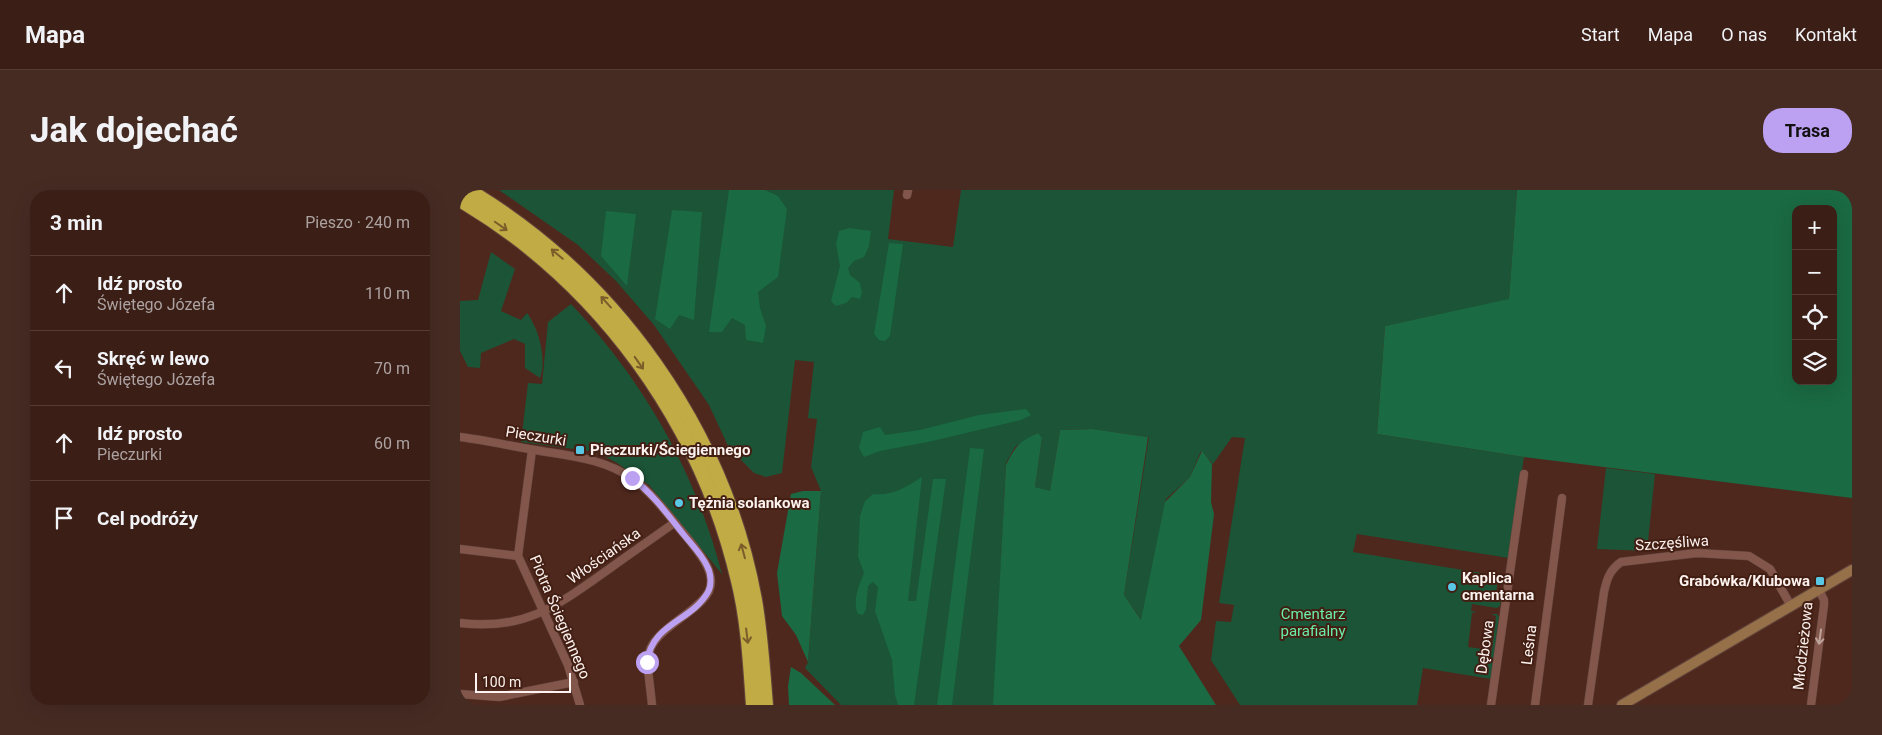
<!DOCTYPE html>
<html lang="pl">
<head>
<meta charset="utf-8">
<style>
  :root { --surface:#3b1e16; --page:#462b23; --text:#f1f3f6; --muted:#aca2a1; --line:#543c35; --accent:#bca0f2 }
  body { margin:0; font-family:Roboto,sans-serif; background:var(--page); color:var(--text) }
  .controls { position:absolute; right:15px; top:15px; display:grid; overflow:hidden; border-radius:10px; box-shadow:0 5px 20px #0002 }
  .controls button { width:45px; height:45px; display:grid; place-items:center; padding:0; border:0; border-bottom:1px solid var(--line); background:var(--surface); color:var(--text); font:25px sans-serif }
  .scale { position:absolute; left:15px; bottom:12px; width:96px; box-sizing:border-box; padding-left:5px; border:2px solid #fcf2ef; border-top:0; font-size:14px; line-height:18px; white-space:nowrap; color:#fcf2ef; -webkit-text-stroke:4px #431e13; paint-order:stroke }
  .stop { position:absolute; width:15px; height:15px; margin:-11px; border:4px solid #bca0f2; border-radius:50%; background:#fff }
  .stop.end { background:#bca0f2; border-color:#fff; box-shadow:0 1px 5px #0008 }
  .list { margin:0; padding:0; list-style:none }
  h2 { display:flex; justify-content:space-between; align-items:center; height:65px; margin:0; padding:0 20px; font-size:21px }
  h2 small { font-size:16px; font-weight:400; color:var(--muted) }
  .list li { display:grid; grid-template-columns:32px 1fr auto; gap:15px; align-items:center; box-sizing:border-box; height:75px; padding:0 20px; border-top:1px solid var(--line) }
  .list b { display:block; font-size:19px; white-space:nowrap }
  .list p { margin:0; font-size:16px; white-space:nowrap; color:var(--muted) }
  .list em { font-size:16px; font-style:normal; color:var(--muted) }
  .icon { flex:none; width:28px; height:28px; fill:none; stroke:currentColor; stroke-width:2; stroke-linecap:round; stroke-linejoin:round }
  .map { position:relative; flex:none; width:1392px; height:515px; overflow:hidden; border-radius:20px }
  header { display:flex; align-items:center; gap:30px; box-sizing:border-box; height:70px; padding:0 25px; background:var(--surface); border-bottom:1px solid var(--line) }
  header strong { font-size:24px }
  nav { display:flex; gap:28px; margin-inline-start:auto; font-size:18px }
  .intro { display:flex; align-items:center; justify-content:space-between; box-sizing:border-box; height:120px; padding:0 30px }
  h1 { margin:0; font-size:35px }
  .button { padding:12px 22px; border-radius:20px; background:var(--accent); color:#111; font-size:18px; font-weight:700 }
  main { display:flex; gap:30px; padding:0 30px }
  aside { flex:1; background:var(--surface); border-radius:20px; box-shadow:0 5px 20px #0002 }
  .map>svg:first-child { display:block }
  .green { fill:#1b5436 }
  .forest { fill:#1a6a43; fill-rule:evenodd }
  .lines { fill:none; stroke-linecap:round; stroke-linejoin:round }
  .street-casing { stroke:#63453d; stroke-width:9 }
  .secondary-casing { stroke:#63453d; stroke-width:12 }
  .highway-casing { stroke:#63453d; stroke-width:16 }
  .street { stroke:#82564a; stroke-width:8 }
  .secondary { stroke:#957048; stroke-width:10 }
  .highway { stroke:#c0ab45; stroke-width:14 }
  .oneway { stroke:#7b5d2a }
  .oneway2 { stroke:#bfa49c }
  .route { stroke:#bca0f2; stroke-width:6 }
  .poi-dot { fill:#59c8e5; stroke:#431e13; stroke-width:2 }
  .labels { text-anchor:middle; dominant-baseline:central; stroke-width:4; stroke-linejoin:round; paint-order:stroke }
  .street-label { font-size:15px; fill:#fcf2ef; stroke:#431e13 }
  .poi-label { font-size:15px; font-weight:bold; fill:#fcf2ef; stroke:#431e13; text-anchor:start }
  .park-label { font-size:15px; fill:#6beea8; stroke:#431e13 }
</style>
</head>
<body>
<header>
<strong>Mapa</strong>
<nav><a>Start</a><a>Mapa</a><a>O nas</a><a>Kontakt</a></nav>
</header>
<div class="intro"><h1>Jak dojechać</h1><a class="button">Trasa</a></div>
<main>
<aside>
<h2>3 min<small>Pieszo · 240 m</small></h2>
<ul class="list">
<li><svg class="icon" aria-label="ahead" viewBox="0 0 24 24"><path d="M12 20V5M6 11l6-6 6 6"/></svg><div><b>Idź prosto</b><p>Świętego Józefa</p></div><em>110 m</em></li>
<li><svg class="icon" aria-label="left" viewBox="0 0 24 24"><path d="M17 20v-9H6M10 6l-5 5 5 5"/></svg><div><b>Skręć w lewo</b><p>Świętego Józefa</p></div><em>70 m</em></li>
<li><svg class="icon" aria-label="ahead" viewBox="0 0 24 24"><path d="M12 20V5M6 11l6-6 6 6"/></svg><div><b>Idź prosto</b><p>Pieczurki</p></div><em>60 m</em></li>
<li><svg class="icon" aria-label="arrive" viewBox="0 0 24 24"><path d="M6 21V4h12l-3 4 3 4H6"/></svg><div><b>Cel podróży</b></div></li>
</ul>
</aside>
<div class="map">
<svg width="1392" height="515" viewBox="0 0 1392 515">
  <rect width="100%" height="100%" fill="#4f281d"/>
  <g class="green">
    <polygon points="39,0 434,0 428,49 493,57 501,0 1057,0 1049,110 925,136 917,244 1064,267 1049,368 897,344 893,362 1046,387 1045,391 1038,391 1036,402 1042,403 1040,416 1037,418 1012,414 1011,421 1017,422 1012,423 1008,457 1032,460 1036,426 1031,424 1037,424 1039,427 1031,489 963,478 957,515 780,515 751,470 756,431 771,432 774,415 759,413 785,248 772,247 753,274 741,261 730,287 706,309 682,431 664,405 689,247 630,239 600,240 590,302 575,297 582,248 577,243 555,257 546,273 534,515 381,515 345,478 348,472 361,301 351,277 357,229 348,228 354,172 335,170 322,283 306,287 294,283 269,258 249,215 194,135 156,91 118,55"/>
    <path d="M31 62 55 79 41 121 61 130 67 123C79 139 87 169 80 188L65 178V154L54 149 21 163 20 178 8 177 0 161V111L18 110Z"/>
    <path d="M111 114C184 191 235 281 262 384L189 295 157 273 137 262 61 252 68 193 82 194 88 132Z"/>
    <polygon points="1146,278 1195,284 1187,361 1137,359"/>
  </g>
  <g class="forest">
    <polygon points="269,0 305,0 318,6 327,19 318,87 298,102 300,118 306,136 303,153 286,150 285,135 272,128 262,142 249,142"/>
    <path d="M1057 0H1392V308L1064 267 917 244 925 136 1049 109ZM1336 19H1373V191H1336Z"/>
    <polygon points="212,20 242,22 234,130 219,125 210,139 195,129"/>
    <polygon points="146,21 176,24 167,96 141,66"/>
    <polygon points="389,38 411,41 409,56 404,67 394,71 388,78 390,85 400,93 402,103 400,109 392,107 386,113 376,116 371,111 380,76 376,54 379,41"/>
    <polygon points="429,53 443,54 430,146 425,151 419,150 414,144"/>
    <polygon points="566,219 571,225 561,230 468,252 420,261 404,267 399,258 403,242 420,237 425,245 460,240 519,225"/>
    <path d="M632 239 688 247 664 405 681 430 705 312 730 287 742 261 752 274 751 312 754 324 741 430 719 456 756 515H533L546 275C555 257 559 251 578 243L582 248 575 297 590 301 600 240Z"/>
    <polygon points="510,258 524,259 492,515 477,515"/>
    <path d="M462 287 448 411H456L473 289H486L454 515H438L435 505 432 470 415 421 418 397 413 392 408 396 406 419 403 425 398 424C392 411 399 395 404 383L398 367 400 326 405 311 413 304C433 306 446 297 462 287Z"/>
    <polygon points="343,301 361,301 348,472 336,445 322,426 317,383 331,304"/>
    <polygon points="331,477 341,483 375,515 329,515 328,496"/>
  </g>
  <g class="lines">
    <g class="street-casing">
      <g id="street">
        <polyline points="447,5 448,0"/>
        <path d="M0 247C25 250 50 256 75 260 109 266 143 268 173 289 195 305 211 329 229 350 239 363 257 383 249 401 244 411 233 419 225 425 178 459 187 462 192 515"/>
        <polyline points="72,260 58,366 108,475 120,515"/>
        <polyline points="0,359 58,366"/>
        <path d="M0 433C66 441 98 415 149 379 171 363 193 348 214 333"/>
        <polyline points="0,504 39,507 114,492"/>
        <polyline points="1031,515 1064,284"/>
        <polyline points="1075,515 1102,308"/>
        <path d="M1128 515 1144 402C1147 388 1150 380 1161 372L1237 363 1289 366 1310 379 1331 416"/>
        <polyline points="1351,515 1364,415 1364,410 1359,400"/>
      </g>
    </g>
    <g class="secondary-casing">
      <polyline id="secondary" points="1162,515 1392,380"/>
    </g>
    <g class="highway-casing">
      <g id="highway">
        <path d="M8 0C156 88 264 240 295 410 301 444 303 480 306 515"/>
        <path d="M0 10C140 93 241 232 278 391 288 431 290 474 293 515"/>
      </g>
    </g>
    <use href="#street" class="street"/>
    <use href="#secondary" class="secondary"/>
    <use href="#highway" class="highway"/>
  </g>
  <defs><path id="oneway-shaft" d="M-6 0H5M1.5-3L5.5 0L1.5 3" fill="none" stroke-width="1.6" stroke-linecap="round" stroke-linejoin="round" transform="scale(1.25)"/></defs>
  <g class="oneway">
    <use href="#oneway-shaft" transform="translate(41 36) rotate(35)"/>
    <use href="#oneway-shaft" transform="translate(97 64) rotate(-140)"/>
    <use href="#oneway-shaft" transform="translate(146 112) rotate(-132)"/>
    <use href="#oneway-shaft" transform="translate(179 173) rotate(55)"/>
    <use href="#oneway-shaft" transform="translate(283 361) rotate(-105)"/>
    <use href="#oneway-shaft" transform="translate(287 446) rotate(83)"/>
  </g>
  <use class="oneway2" href="#oneway-shaft" transform="translate(1360 447) rotate(98)"/>
  <g class="lines">
    <path class="route" d="M172 288C193 304 208 325 224 345 232 355 242 365 247 376 251 383 252 395 248 402 231 432 192 433 187 472"/>
  </g>
  <g class="poi-dot">
    <rect x="115" y="255" width="10" height="10" rx="2.5"/>
    <circle cx="219" cy="313" r="5"/>
    <rect x="1355" y="386" width="10" height="10" rx="2.5"/>
    <circle cx="992" cy="397" r="5"/>
  </g>
  <g class="labels">
    <g class="street-label">
      <text transform="translate(76 246) rotate(9)">Pieczurki</text>
      <text transform="translate(1212 353) rotate(-4)">Szczęśliwa</text>
      <text transform="translate(144 366) rotate(-35)">Włościańska</text>
      <text transform="translate(100 427) rotate(67)">Piotra Ściegiennego</text>
      <text transform="translate(1069 455) rotate(-83)">Leśna</text>
      <text transform="translate(1343 456) rotate(-84)">Młodzieżowa</text>
      <text transform="translate(1025 457) rotate(-82)">Dębowa</text>
    </g>
    <g class="poi-label">
      <text x="130" y="260">Pieczurki/Ściegiennego</text>
      <text x="229" y="313">Tężnia solankowa</text>
      <text x="1002" y="388">Kaplica<tspan x="1002" dy="17">cmentarna</tspan></text>
      <text x="1350" y="391" text-anchor="end">Grabówka/Klubowa</text>
    </g>
    <g class="park-label">
      <text x="853" y="424">Cmentarz<tspan x="853" dy="17">parafialny</tspan></text>
    </g>
  </g>
</svg>
<div class="controls">
<button>+</button>
<button>−</button>
<button><svg class="icon" aria-label="locate" viewBox="0 0 24 24"><circle cx="12" cy="12" r="6"/><path d="M12 2v4M12 18v4M2 12h4M18 12h4"/></svg></button>
<button><svg class="icon" aria-label="layers" viewBox="0 0 24 24"><path d="M12 4l9 5-9 5-9-5zM3 14l9 5 9-5"/></svg></button>
</div>
<div class="scale">100 m</div>
<div class="stop" style="left:187px;top:472px"></div>
<div class="stop end" style="left:172px;top:288px"></div>
</div>
</main>
</body>
</html>
